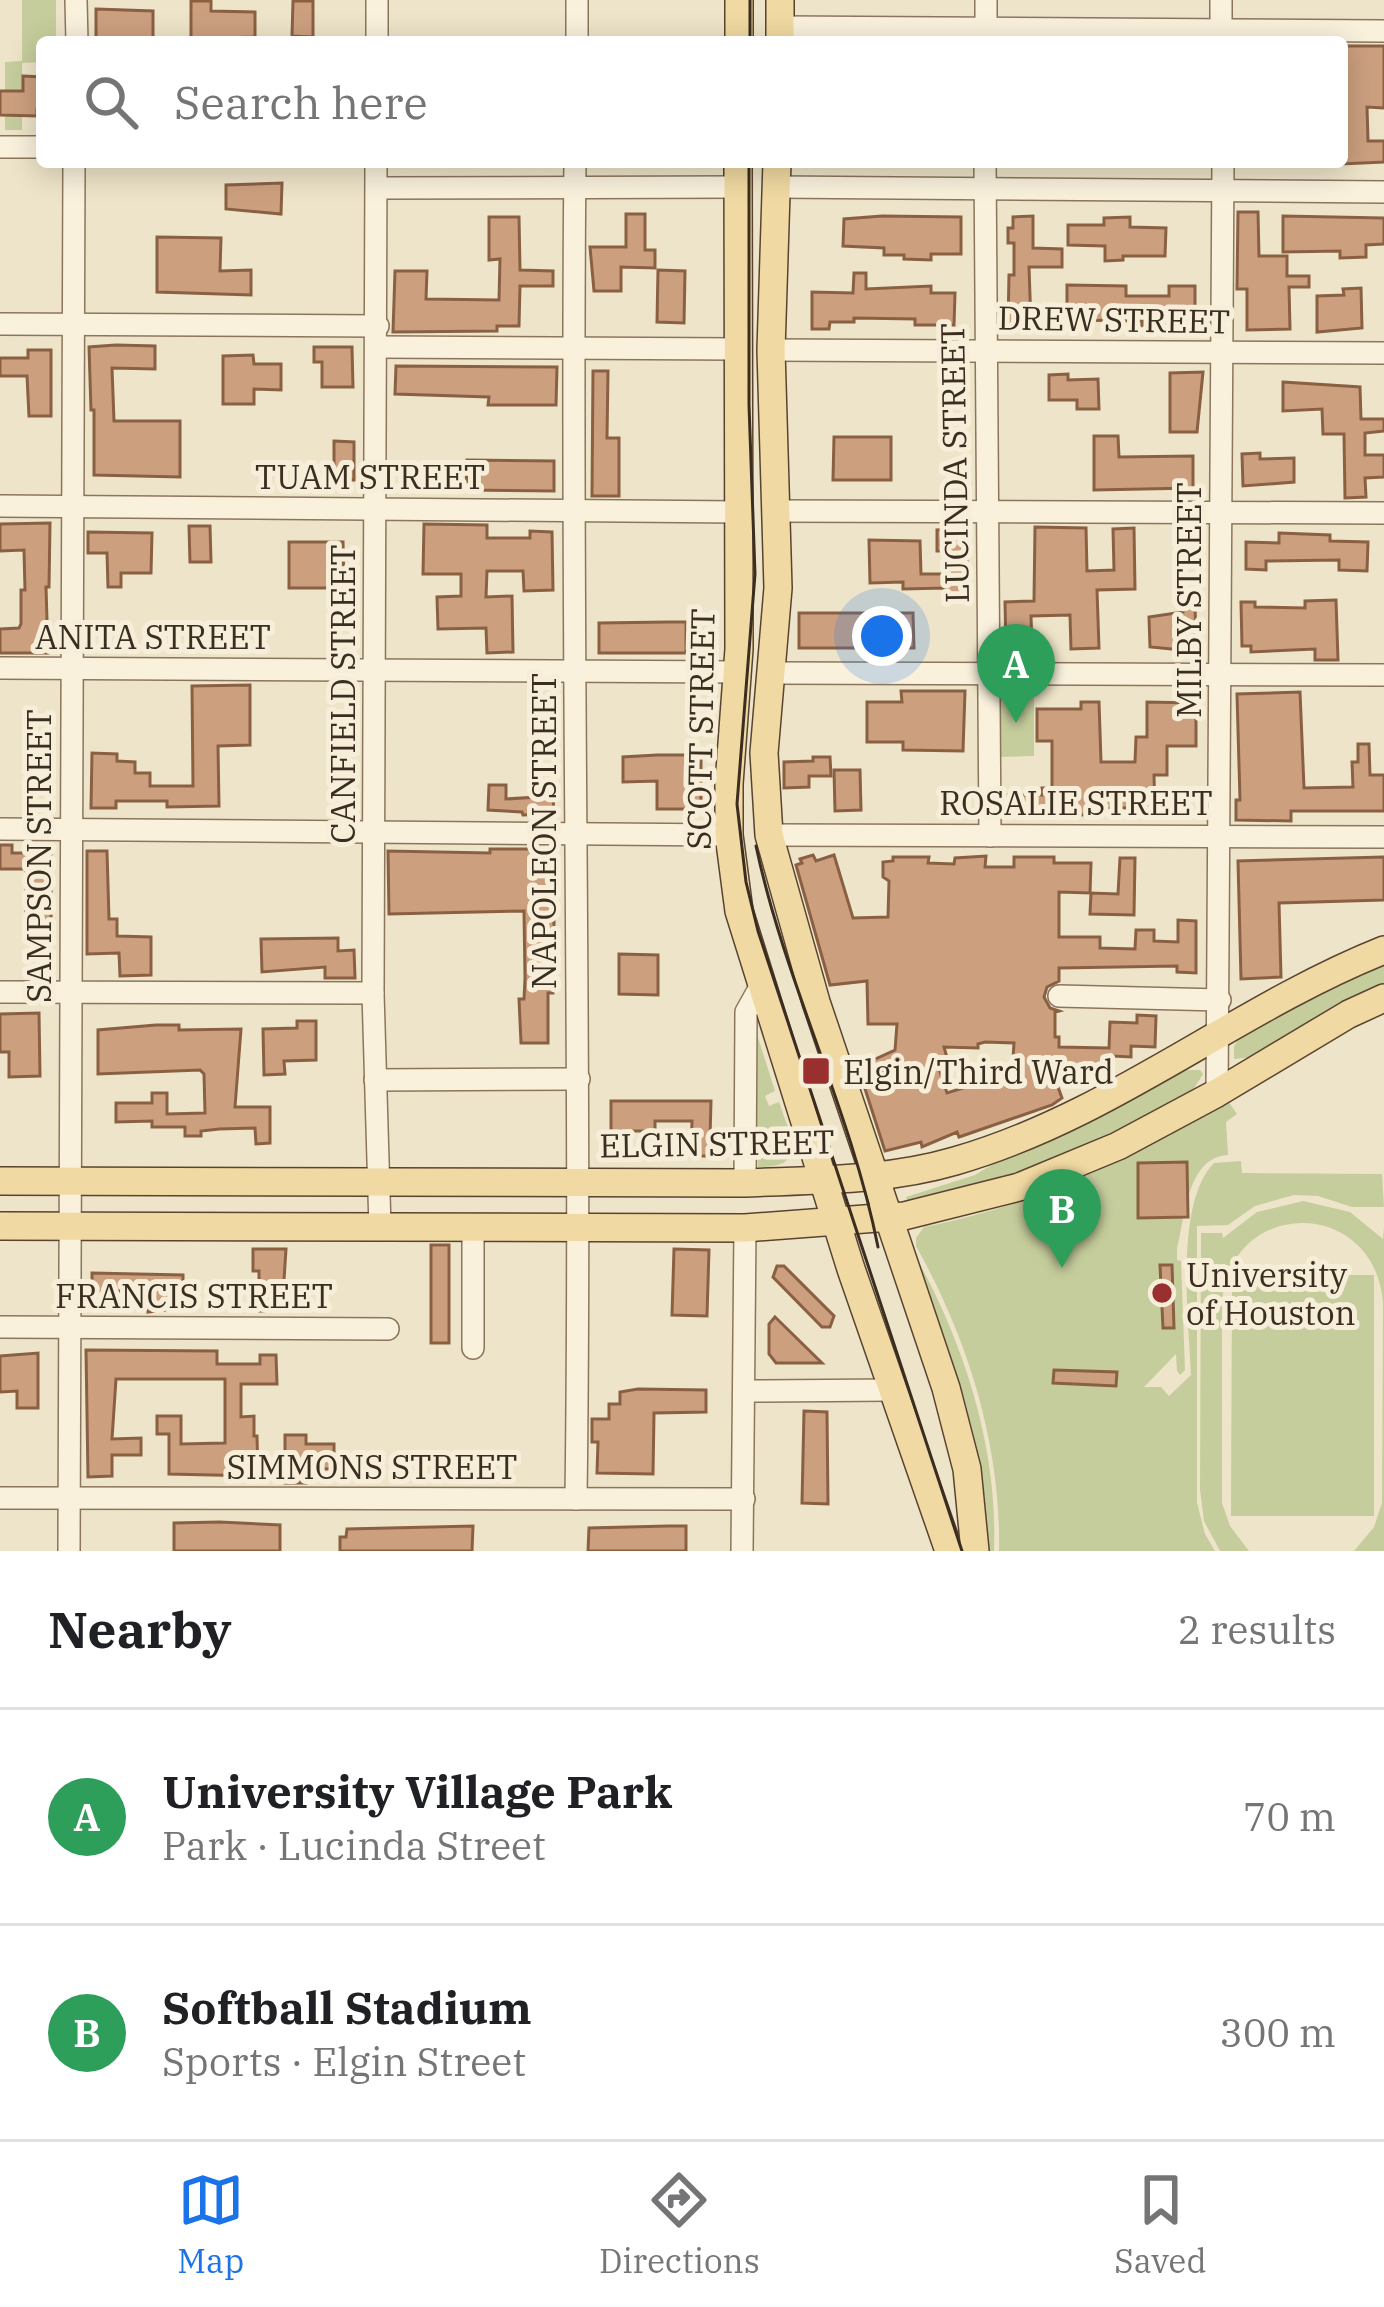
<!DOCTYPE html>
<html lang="en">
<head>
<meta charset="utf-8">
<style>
  :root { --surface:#fff; --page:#f6f6f6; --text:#202124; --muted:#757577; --line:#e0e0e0; --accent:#1a73e8 }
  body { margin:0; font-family:"IBM Plex Serif",serif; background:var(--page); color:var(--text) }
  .you { position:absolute; left:882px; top:636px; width:42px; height:42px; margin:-30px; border:9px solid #fff; border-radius:50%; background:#1a73e8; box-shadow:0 0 0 18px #1a73e833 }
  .badge { display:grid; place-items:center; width:78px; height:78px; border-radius:50%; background:var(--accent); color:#fff; font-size:39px; font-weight:700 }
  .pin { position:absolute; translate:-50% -99px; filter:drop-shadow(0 3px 6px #0008) }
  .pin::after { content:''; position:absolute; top:63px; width:42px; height:36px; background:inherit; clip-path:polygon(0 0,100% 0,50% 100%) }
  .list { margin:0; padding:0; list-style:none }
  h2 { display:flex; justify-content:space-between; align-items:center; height:156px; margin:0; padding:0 48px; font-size:51px }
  h2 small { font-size:39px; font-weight:400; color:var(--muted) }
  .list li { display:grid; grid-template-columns:78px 1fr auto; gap:36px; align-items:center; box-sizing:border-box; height:216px; padding:0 48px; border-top:3px solid var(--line) }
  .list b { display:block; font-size:45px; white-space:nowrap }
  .list p { margin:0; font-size:39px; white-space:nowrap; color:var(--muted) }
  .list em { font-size:39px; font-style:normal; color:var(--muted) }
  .icon { flex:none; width:66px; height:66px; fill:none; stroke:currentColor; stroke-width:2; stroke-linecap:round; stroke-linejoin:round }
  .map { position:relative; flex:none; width:1384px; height:1551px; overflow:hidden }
  .search { position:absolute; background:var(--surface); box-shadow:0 6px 30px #0003; left:36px; right:36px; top:36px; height:132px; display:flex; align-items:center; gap:30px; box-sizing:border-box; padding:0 42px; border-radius:12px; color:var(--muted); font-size:45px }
  .sheet { height:588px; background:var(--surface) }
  nav { display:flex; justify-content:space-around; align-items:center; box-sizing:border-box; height:168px; border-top:3px solid var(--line); background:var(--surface); font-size:33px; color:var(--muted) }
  nav a { display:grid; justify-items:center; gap:6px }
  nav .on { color:var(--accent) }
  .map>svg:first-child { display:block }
  .green { fill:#c6cd9c }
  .building { fill:#cca07f; stroke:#8a6043; stroke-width:3; fill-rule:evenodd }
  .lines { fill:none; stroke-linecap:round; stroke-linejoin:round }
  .minor-casing { stroke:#8b765d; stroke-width:24 }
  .major-casing { stroke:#594431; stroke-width:30 }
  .minor { stroke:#f9f1dc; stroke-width:21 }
  .major { stroke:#f0d9a2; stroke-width:27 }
  .tram { stroke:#3b2e21; stroke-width:3 }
  .poi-dot { fill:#992f2e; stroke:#f6eed8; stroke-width:4.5 }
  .labels { text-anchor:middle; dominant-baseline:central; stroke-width:10; stroke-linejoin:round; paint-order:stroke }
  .street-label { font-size:33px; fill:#3b2e21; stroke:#f6eed8 }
  .poi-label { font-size:33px; fill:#3b2e21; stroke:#f6eed8; text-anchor:start }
</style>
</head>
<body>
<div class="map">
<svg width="1384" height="1551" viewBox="0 0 1384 1551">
  <rect width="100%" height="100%" fill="#eee4c9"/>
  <g class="green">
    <polygon points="22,0 56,0 56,42 42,42 42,62 22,63 22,130 5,130 5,62 22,61"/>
    <polygon points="998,690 1034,690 1034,756 999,757"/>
    <polygon points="1384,957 1384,988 1254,1057 1234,1059 1234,1046 1243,1033"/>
    <path d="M755 1028 775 1091 765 1096 769 1106 779 1102C790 1136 810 1168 758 1167Z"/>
    <polygon points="1185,1070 1200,1070 1203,1074 1190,1095 1036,1172 909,1205 906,1197 975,1175 1020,1148"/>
    <path d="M1228 1101 1237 1114 1226 1122 1228 1155C1187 1157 1185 1218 1177 1249V1260L1181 1261 1185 1370 1180 1375 1177 1371 1176 1354 1144 1387H1161L1169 1396 1191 1375C1189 1322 1174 1203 1214 1163L1241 1161 1242 1173 1382 1174 1384 1207H1352L1318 1196 1294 1195 1255 1206 1228 1225 1197 1226V1503L1205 1534 1215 1551H999C1001 1444 968 1339 916 1246V1238L924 1227C1039 1204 1128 1160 1228 1101Z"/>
    <path d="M1303 1201 1350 1212 1383 1239 1384 1227V1551H1354L1374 1527 1382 1503 1383 1303C1375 1197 1231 1196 1222 1302V1503L1230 1526 1249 1551H1220L1204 1521 1200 1490 1201 1233H1222L1223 1238 1257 1212Z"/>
    <path d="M911 1248C963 1339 998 1446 994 1551H982Z"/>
    <polygon points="1232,1275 1374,1275 1374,1516 1231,1516"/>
  </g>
  <g class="building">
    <polygon points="191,1 211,1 211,11 255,12 255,37 191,39"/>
    <polygon points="293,1 313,1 313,37 292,36"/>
    <polygon points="96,9 153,11 153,42 96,38"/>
    <polygon points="1342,46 1384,46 1384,108 1367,107 1368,141 1384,141 1384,162 1342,164"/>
    <polygon points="23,76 42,77 42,109 37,109 37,116 0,115 0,91 23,91"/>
    <polygon points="282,183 281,214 226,209 226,185"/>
    <polygon points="1238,212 1258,212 1259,256 1287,256 1287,276 1309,276 1309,287 1289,287 1290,329 1247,330 1247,289 1237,289"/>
    <polygon points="626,214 645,214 645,250 655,250 655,268 621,267 621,291 594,291 590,247 626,247"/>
    <polygon points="882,216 961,217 961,254 931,254 931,260 904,259 904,255 884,255 884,248 843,246 844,219"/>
    <polygon points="1033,216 1033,248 1062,249 1062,267 1029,267 1031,325 1008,325 1009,275 1014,275 1014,243 1008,243 1008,228 1013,228 1013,217"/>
    <polygon points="1283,216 1384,218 1384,244 1366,245 1366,257 1340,258 1340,251 1283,252"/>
    <polygon points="489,217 519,217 520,270 553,271 553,286 520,286 519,326 497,326 497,331 393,332 395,271 427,271 426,299 499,300 500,259 489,260"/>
    <polygon points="1130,217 1130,227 1166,228 1165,256 1123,256 1123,260 1105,261 1105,246 1068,245 1068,225 1104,225 1104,218"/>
    <polygon points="157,237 221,238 220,271 251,270 251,295 157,292"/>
    <polygon points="658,270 685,271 684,323 657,322"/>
    <polygon points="854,273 866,273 866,289 931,286 931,293 955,293 954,325 915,325 915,319 854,318 854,322 830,322 829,329 812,329 812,292 853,293"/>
    <polygon points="1067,285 1126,286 1126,296 1169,296 1169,286 1195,286 1195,320 1183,320 1183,327 1163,328 1142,328 1142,321 1067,320"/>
    <polygon points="1361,288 1362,328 1317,332 1317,296 1344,295 1343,289"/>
    <polygon points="116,345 155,346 155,369 112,368 114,421 180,421 180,477 94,475 94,410 91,410 89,347"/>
    <polygon points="314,347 352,347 353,387 322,387 322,362 314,362"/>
    <polygon points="28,350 51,350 51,416 29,416 27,376 0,376 0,358 28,358"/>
    <polygon points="253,355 254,364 281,364 281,390 254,389 254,404 223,404 223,356"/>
    <polygon points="396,366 557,367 556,405 488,405 489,397 395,394"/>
    <polygon points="593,371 608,371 607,438 619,438 619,496 592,496"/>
    <polygon points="1203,372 1197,432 1170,432 1170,373"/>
    <polygon points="1068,374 1068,380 1098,379 1099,409 1077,409 1077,400 1049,400 1049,375"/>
    <polygon points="1283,382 1360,387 1361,419 1384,419 1384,431 1365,433 1365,455 1384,455 1384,477 1365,478 1366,497 1345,498 1344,434 1323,434 1322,409 1283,411"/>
    <polygon points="1094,436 1118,436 1119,457 1193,456 1193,488 1094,490"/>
    <polygon points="834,437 891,437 891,480 833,480"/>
    <polygon points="334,441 354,442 354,480 334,480"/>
    <polygon points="1260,453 1260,459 1294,458 1294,482 1243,486 1242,454"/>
    <polygon points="467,460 554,461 554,491 466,490"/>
    <polygon points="50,523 49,587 46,587 48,653 0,653 0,629 19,628 21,624 21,590 25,590 24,550 0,551 0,524"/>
    <polygon points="424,524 487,525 487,538 530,538 530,531 552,532 553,590 524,591 523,571 487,571 486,597 512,596 513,652 487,653 486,628 438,629 437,597 461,596 461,574 423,574"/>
    <polygon points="189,526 210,526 211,562 190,562"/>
    <polygon points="1035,527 1086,528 1087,571 1114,570 1113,529 1134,528 1135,589 1097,590 1099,648 1071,649 1070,615 1031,616 1032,648 1006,648 1005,602 1034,601"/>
    <polygon points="965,529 969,594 946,594 945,588 903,589 903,582 870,583 869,540 920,541 921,574 945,574 945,551 937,551 937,530"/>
    <polygon points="88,532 152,533 151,573 121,573 121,587 108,587 107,553 88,553"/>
    <polygon points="1279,533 1330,535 1330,541 1368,542 1367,571 1339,570 1339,560 1266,561 1266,570 1246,569 1246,542 1279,543"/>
    <polygon points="289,542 343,542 344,588 289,588"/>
    <polygon points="1336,600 1338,660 1315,660 1315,649 1251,652 1251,646 1242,646 1241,602 1255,602 1255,607 1305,608 1305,601"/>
    <polygon points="1183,603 1195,603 1196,647 1183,647 1183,650 1150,647 1149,617 1183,612"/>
    <polygon points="799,613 913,613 914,648 799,648"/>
    <polygon points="668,622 686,622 686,653 599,653 599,623"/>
    <polygon points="250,685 250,745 218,746 219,806 167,807 167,801 116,801 116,808 91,808 92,753 117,754 117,761 135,762 135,773 150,773 150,786 193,786 192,686"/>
    <polygon points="901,691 965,691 963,751 903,750 903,742 867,742 867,702 902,702"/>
    <polygon points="1300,692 1304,788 1353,787 1352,762 1358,762 1358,744 1369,744 1370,775 1384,775 1384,811 1291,811 1291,821 1236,820 1236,800 1240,800 1237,694"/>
    <polygon points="1081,702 1099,702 1101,762 1135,762 1136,737 1147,737 1147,702 1196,703 1196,746 1167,746 1167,775 1154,775 1155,815 1136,815 1136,808 1092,808 1092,815 1005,815 1005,795 1042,795 1042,788 1052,788 1052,741 1037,741 1037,709 1081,709"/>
    <polygon points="657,755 701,755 701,809 657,809 657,781 623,782 623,757"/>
    <polygon points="813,757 830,757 831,776 809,776 809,787 784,788 784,762 813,761"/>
    <polygon points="834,770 860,770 861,810 835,811"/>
    <polygon points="489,785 506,785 506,799 553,796 554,814 523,815 522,812 488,810"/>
    <polygon points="0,845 12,845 12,853 51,853 51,926 26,927 26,869 0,869"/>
    <polygon points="490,849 554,849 554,975 553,993 548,993 548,1043 521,1043 519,999 524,999 525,979 524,911 389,914 388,851 490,853"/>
    <polygon points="87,851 107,851 109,919 117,919 117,936 151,937 151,975 120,976 119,953 87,954"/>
    <path d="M813 855 816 861 834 855 853 918 888 917 889 881 883 877V862L893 861V857H929L928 863 954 864 955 858 986 856 985 867H1014V857H1054V863H1091L1090 893 1059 892V937H1100V948L1135 949 1136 930H1154V941L1178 942V920L1196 921V973L1177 972V966L1059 968V981L1047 987 1044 997 1050 1008 1059 1011 1055 1012V1037H1059V1047L1109 1048 1110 1022 1137 1023V1015L1156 1016 1155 1047 1131 1046V1057L1113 1056 1112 1072H1087V1079H1055L1062 1098 1052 1105 959 1137 957 1132 922 1147 921 1142 885 1151 858 1067 895 1050 897 1024H868L867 981 830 985 796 865 802 863 800 859ZM985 1042 1014 1043 1012 1073 947 1093 940 1072 949 1065 944 1047 978 1048V1044Z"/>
    <polygon points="1384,857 1384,900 1279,903 1281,977 1241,979 1238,861"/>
    <polygon points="1120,858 1135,858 1134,915 1090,914 1091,893 1118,894"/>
    <polygon points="338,938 338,951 354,950 355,978 325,978 325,967 262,972 261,939"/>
    <polygon points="619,954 658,955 658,995 619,994"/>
    <polygon points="39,1013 40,1076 9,1077 9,1052 0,1052 0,1014"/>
    <polygon points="297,1021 316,1021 316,1060 284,1061 285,1074 264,1075 263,1029 297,1028"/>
    <polygon points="156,1025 179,1025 179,1030 241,1029 235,1107 270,1107 270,1143 256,1144 255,1128 219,1129 201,1131 201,1136 185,1136 185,1127 152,1127 152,1121 116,1122 116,1103 152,1103 152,1093 167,1093 167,1114 205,1113 204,1074 200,1070 98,1074 98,1030"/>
    <polygon points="611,1101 711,1101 710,1138 722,1138 722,1156 691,1156 692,1121 655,1121 655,1131 611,1131"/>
    <polygon points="1187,1162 1188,1217 1138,1218 1138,1163"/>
    <rect x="431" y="1245" width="18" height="98"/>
    <polygon points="253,1249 286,1249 282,1311 259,1311 259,1271 253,1271"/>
    <polygon points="674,1249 709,1250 707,1316 672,1315"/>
    <polygon points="1160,1265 1172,1265 1174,1328 1163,1328"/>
    <polygon points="777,1266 784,1266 834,1316 830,1327 822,1327 773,1277"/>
    <polygon points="92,1273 183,1275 183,1308 148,1312 148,1291 92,1291"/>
    <polygon points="775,1317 822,1363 776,1363 769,1354 769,1324"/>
    <polygon points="86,1350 217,1351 217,1364 260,1364 260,1355 276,1355 277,1384 241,1384 241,1417 254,1416 254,1436 257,1436 258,1476 169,1474 169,1434 157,1434 157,1416 181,1416 181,1444 225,1443 225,1379 116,1379 112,1439 141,1438 141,1455 112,1455 112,1476 88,1477"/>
    <polygon points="38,1353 38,1408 17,1408 17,1391 0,1392 0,1356"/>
    <polygon points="1054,1370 1117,1372 1116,1386 1053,1383"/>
    <polygon points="638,1389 706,1390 706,1412 654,1413 653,1474 597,1473 598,1442 592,1442 592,1419 609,1419 609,1404 620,1404 620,1392"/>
    <polygon points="804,1411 827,1412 828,1504 802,1503"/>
    <polygon points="285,1435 306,1435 306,1444 334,1444 334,1469 306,1469 306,1483 285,1483"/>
    <polygon points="220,1522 280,1525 280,1551 174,1551 174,1523"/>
    <polygon points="473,1526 472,1551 340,1551 340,1537 346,1537 347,1529"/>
    <polygon points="668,1526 686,1526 686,1551 588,1551 589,1528"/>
  </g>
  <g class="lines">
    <g class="minor-casing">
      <g id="minor">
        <polyline points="76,0 77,42"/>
        <polyline points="780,27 1384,31"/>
        <polyline points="986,41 986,0"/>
        <polyline points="1221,41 1221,0"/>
        <polyline points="377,42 377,0"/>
        <polyline points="577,42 577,0"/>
        <polyline points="0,147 42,147"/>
        <polyline points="376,162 373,993 380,1227"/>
        <path d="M575 162C570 608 582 1053 576 1499"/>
        <polyline points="985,162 990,836"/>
        <polyline points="777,187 1384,192"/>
        <polyline points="377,188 738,187"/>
        <polyline points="0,324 378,326"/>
        <polyline points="378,347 738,349"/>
        <polyline points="771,350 1384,353"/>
        <polyline points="0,506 739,512"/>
        <polyline points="777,511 1384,513"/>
        <polyline points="0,668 738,672"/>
        <polyline points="770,673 1384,675"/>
        <polyline points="0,829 729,835"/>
        <polyline points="769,835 1384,837"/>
        <polyline points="0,992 373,993"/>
        <polyline points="1059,996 1220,1000"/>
        <polyline points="375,1080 579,1079"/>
        <polyline points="1217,1093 1223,162"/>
        <polyline points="745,1183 746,1012 760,987"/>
        <polyline points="473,1228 473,1348"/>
        <polyline points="0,1327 388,1329"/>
        <polyline points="746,1391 894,1390"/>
        <polyline points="0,1498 744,1499"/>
        <polyline points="69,1551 74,162"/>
        <polyline points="742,1551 745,1228"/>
      </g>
    </g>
    <g class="major-casing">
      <g id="major">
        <polyline points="739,42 739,0"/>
        <polyline points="780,42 780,0"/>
        <polyline points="738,162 739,649 729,784 729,835 739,911 851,1269 949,1551"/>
        <polyline points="777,162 771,350 778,588 764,753 769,835 816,1002 946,1388 967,1469 975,1551"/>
        <path d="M0 1181 745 1183C815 1180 887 1181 955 1161 1112 1116 1236 1009 1384 950"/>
        <polyline points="0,1226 745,1228 904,1216 1019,1187 1118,1146 1217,1093 1349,1014 1384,998"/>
      </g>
    </g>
    <use href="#minor" class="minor"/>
    <use href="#major" class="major"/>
    <g class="tram">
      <polyline points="750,42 750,0"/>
      <polyline points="749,162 749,405 755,574 737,804 746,882 758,931 962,1551"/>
      <path d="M756 846C785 983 851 1110 878 1247"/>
    </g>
  </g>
  <g class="poi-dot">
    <rect x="801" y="1056" width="30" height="30" rx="6"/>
    <circle cx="1162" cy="1293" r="12"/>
  </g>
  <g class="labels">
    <g class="street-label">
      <text transform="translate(1114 319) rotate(1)">DREW STREET</text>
      <text transform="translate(954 463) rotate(-91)">LUCINDA STREET</text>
      <text x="370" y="476">TUAM STREET</text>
      <text transform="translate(1188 600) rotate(-90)">MILBY STREET</text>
      <text x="153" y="636">ANITA STREET</text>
      <text transform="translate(342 694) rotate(-90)">CANFIELD STREET</text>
      <text transform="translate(700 729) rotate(-89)">SCOTT STREET</text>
      <text x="1076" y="802">ROSALIE STREET</text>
      <text transform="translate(543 831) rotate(-90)">NAPOLEON STREET</text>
      <text transform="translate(38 856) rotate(-90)">SAMPSON STREET</text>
      <text transform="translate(717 1143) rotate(-1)">ELGIN STREET</text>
      <text x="194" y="1295">FRANCIS STREET</text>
      <text x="372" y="1466">SIMMONS STREET</text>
    </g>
    <g class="poi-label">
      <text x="843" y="1071">Elgin/Third Ward</text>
      <text x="1186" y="1274">University<tspan x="1186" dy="38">of Houston</tspan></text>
    </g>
  </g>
</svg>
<div class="you"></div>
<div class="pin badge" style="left:1016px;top:723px;background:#2e9e5b">A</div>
<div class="pin badge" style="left:1062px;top:1268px;background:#2e9e5b">B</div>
<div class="search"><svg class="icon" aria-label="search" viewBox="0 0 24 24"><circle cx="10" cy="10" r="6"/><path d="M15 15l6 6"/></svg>Search here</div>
</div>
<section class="sheet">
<h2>Nearby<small>2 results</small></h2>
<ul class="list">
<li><span class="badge" style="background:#2e9e5b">A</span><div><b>University Village Park</b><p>Park · Lucinda Street</p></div><em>70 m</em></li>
<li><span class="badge" style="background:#2e9e5b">B</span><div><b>Softball Stadium</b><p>Sports · Elgin Street</p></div><em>300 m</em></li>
</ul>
</section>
<nav>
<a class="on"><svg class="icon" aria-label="map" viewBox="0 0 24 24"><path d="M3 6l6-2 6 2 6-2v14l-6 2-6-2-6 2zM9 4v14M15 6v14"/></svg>Map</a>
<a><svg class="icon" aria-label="directions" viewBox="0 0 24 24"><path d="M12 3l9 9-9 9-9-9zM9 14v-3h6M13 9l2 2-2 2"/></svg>Directions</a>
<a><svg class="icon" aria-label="saved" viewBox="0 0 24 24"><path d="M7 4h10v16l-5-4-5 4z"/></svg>Saved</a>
</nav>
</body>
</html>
